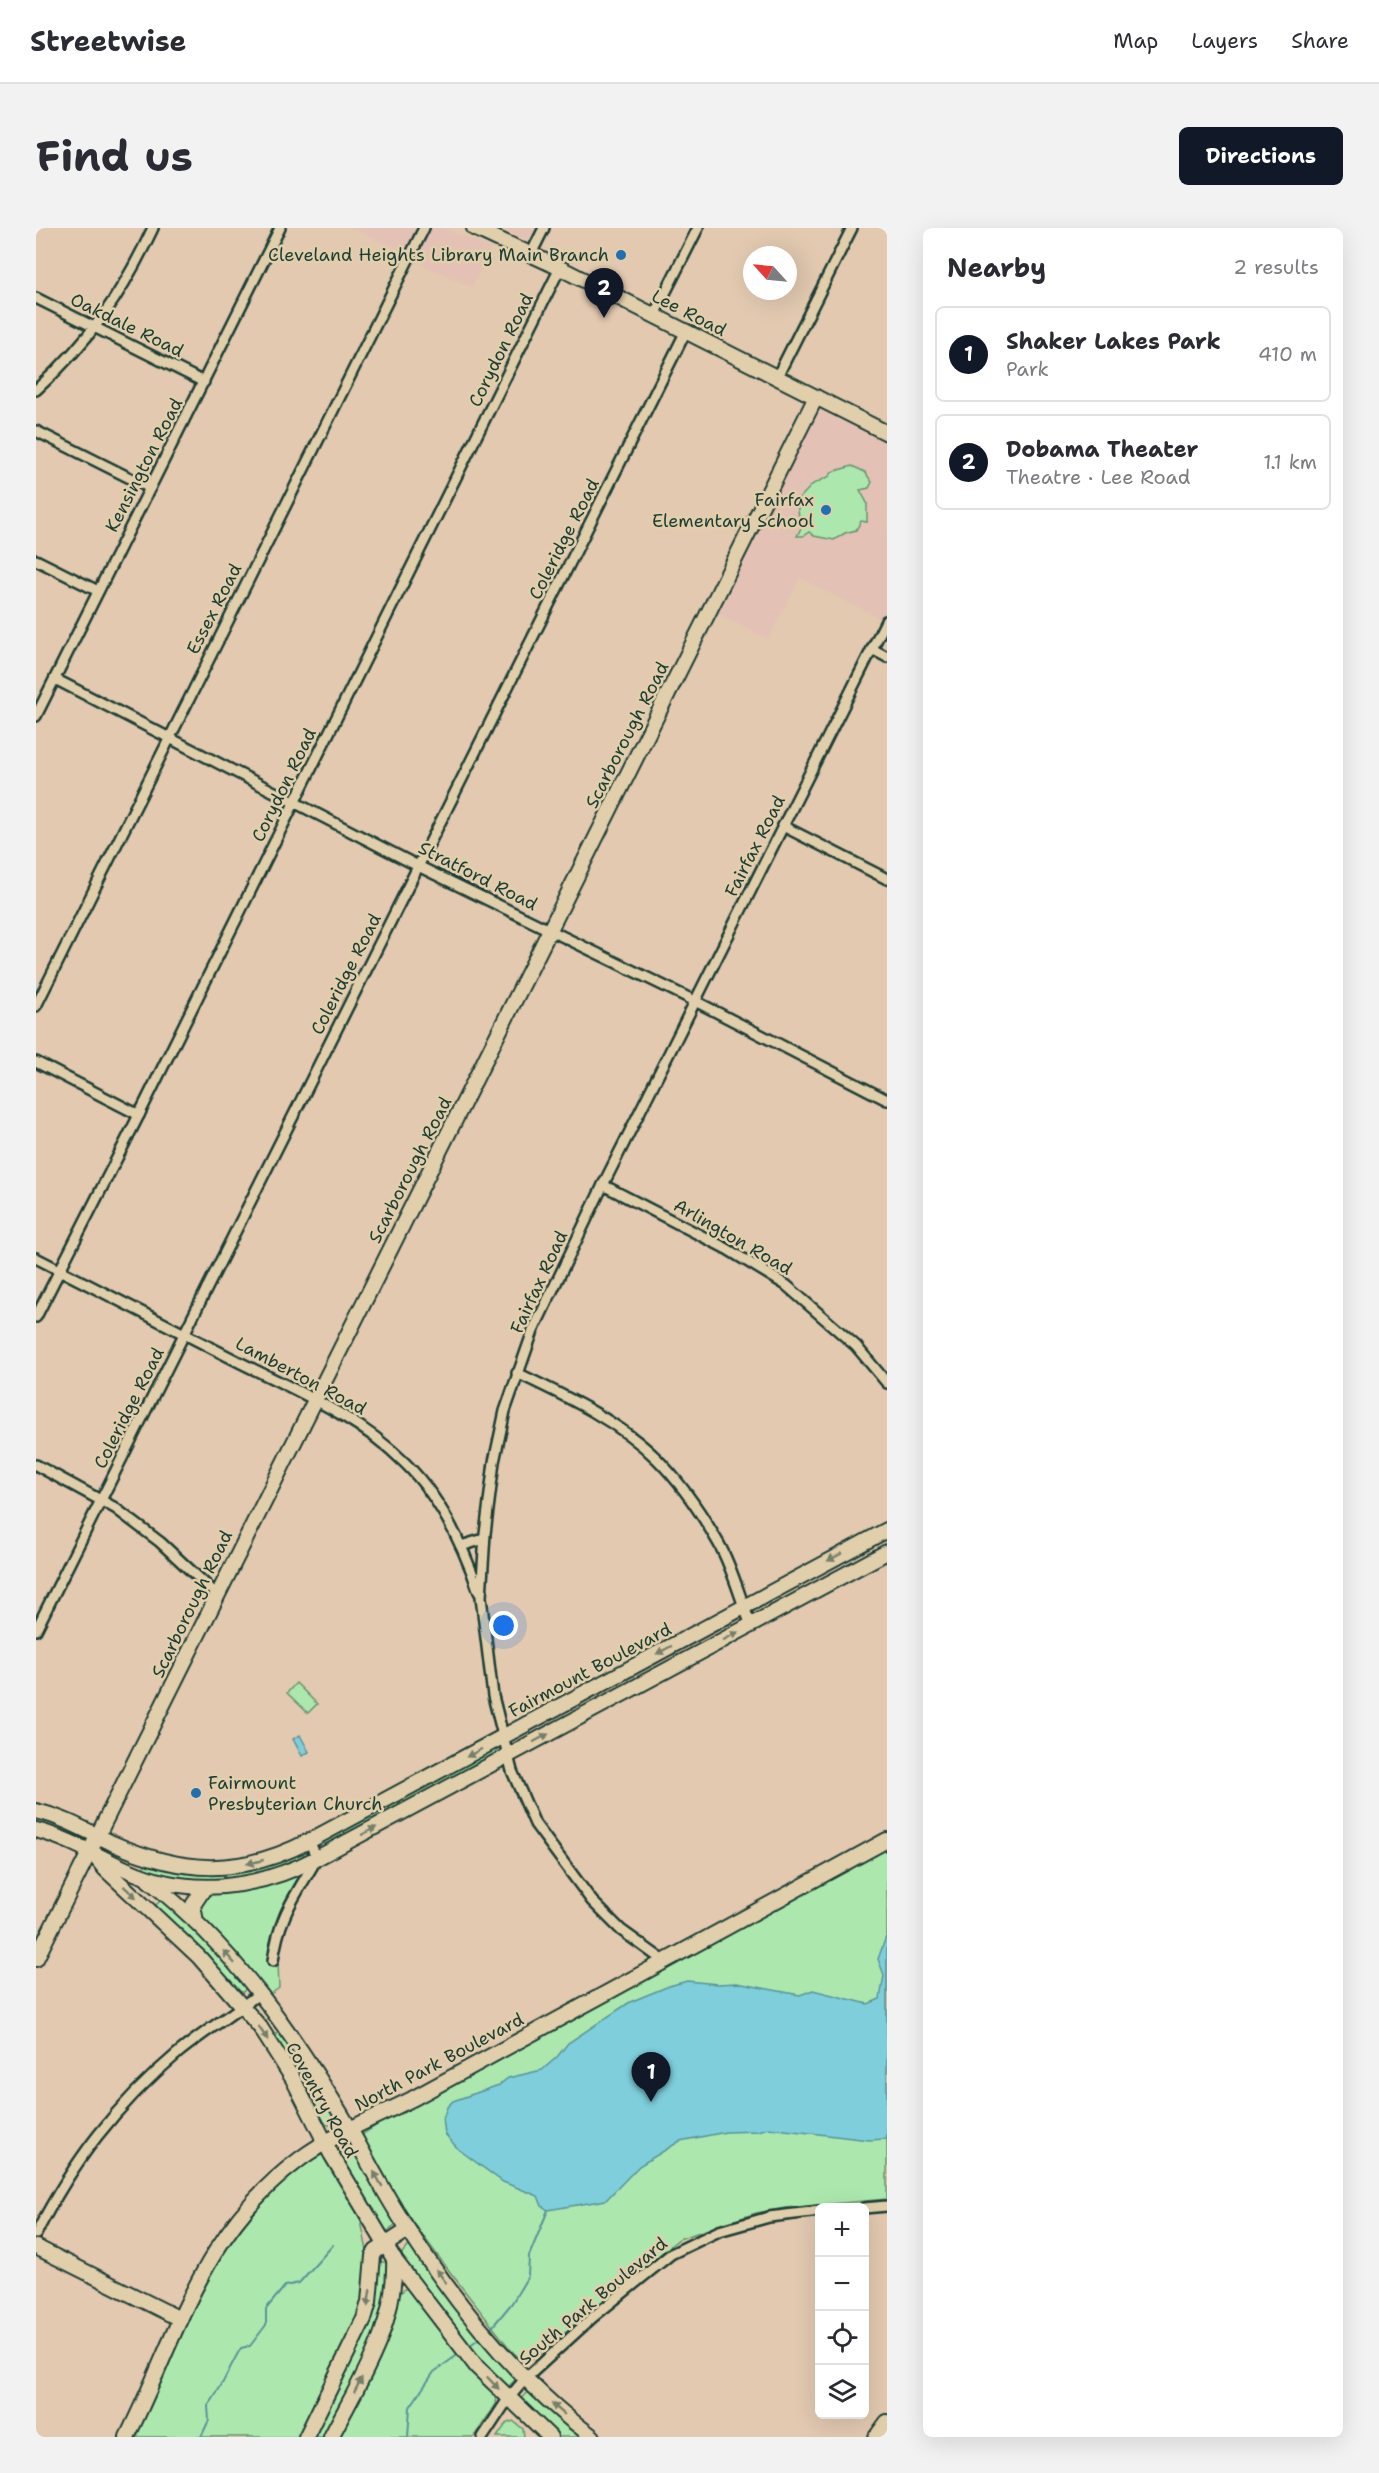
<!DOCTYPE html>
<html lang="en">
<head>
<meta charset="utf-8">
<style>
  :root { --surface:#fff; --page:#f2f2f3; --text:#2b2b33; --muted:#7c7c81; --line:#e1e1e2; --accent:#111827 }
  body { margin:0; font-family:"Shantell Sans",sans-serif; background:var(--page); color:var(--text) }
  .controls { position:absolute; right:18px; bottom:18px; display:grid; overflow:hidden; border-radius:9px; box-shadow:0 6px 24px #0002 }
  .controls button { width:54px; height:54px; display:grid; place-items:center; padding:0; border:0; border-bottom:2px solid var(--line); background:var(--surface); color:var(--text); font:30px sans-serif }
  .compass { position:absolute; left:707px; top:18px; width:54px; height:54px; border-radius:50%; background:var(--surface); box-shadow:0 6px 24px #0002; rotate:297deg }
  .you { position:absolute; left:468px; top:1398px; width:21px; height:21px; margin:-15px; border:4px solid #fff; border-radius:50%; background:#1a73e8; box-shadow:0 0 0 9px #1a73e833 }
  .badge { display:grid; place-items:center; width:39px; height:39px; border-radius:50%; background:var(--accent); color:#fff; font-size:20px; font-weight:700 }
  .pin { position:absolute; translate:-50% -50px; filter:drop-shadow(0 2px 3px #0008) }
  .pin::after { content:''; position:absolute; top:32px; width:21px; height:18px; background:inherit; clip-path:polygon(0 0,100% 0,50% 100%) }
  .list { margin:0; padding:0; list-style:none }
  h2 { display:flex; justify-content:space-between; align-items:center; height:78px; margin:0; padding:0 24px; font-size:26px }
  h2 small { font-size:20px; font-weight:400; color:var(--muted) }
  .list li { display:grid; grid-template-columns:39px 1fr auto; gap:18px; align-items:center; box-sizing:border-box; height:96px; margin:0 12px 12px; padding:0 12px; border:2px solid var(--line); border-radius:9px }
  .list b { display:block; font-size:22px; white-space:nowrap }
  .list p { margin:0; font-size:20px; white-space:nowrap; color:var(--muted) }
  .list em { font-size:20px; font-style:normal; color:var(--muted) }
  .icon { flex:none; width:33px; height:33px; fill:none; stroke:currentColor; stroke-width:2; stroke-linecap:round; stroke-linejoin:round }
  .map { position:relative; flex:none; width:851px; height:2209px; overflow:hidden; border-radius:9px }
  header { display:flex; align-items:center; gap:36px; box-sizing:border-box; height:84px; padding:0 30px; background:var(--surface); border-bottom:2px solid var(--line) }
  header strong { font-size:28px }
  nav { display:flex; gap:33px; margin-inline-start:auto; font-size:21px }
  .intro { display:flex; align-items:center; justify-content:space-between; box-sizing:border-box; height:144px; padding:0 36px }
  h1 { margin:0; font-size:42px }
  .button { padding:15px 27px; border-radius:9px; background:var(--accent); color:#fff; font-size:21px; font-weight:700 }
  main { display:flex; gap:36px; padding:0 36px }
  aside { flex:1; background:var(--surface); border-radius:9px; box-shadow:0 6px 24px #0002 }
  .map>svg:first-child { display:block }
  .built { fill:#e4c1b5 }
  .green { fill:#ace8ad; stroke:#669270; stroke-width:1.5 }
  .water { fill:#7ecedb; stroke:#589498; stroke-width:1.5 }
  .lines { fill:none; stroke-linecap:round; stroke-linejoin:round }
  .stream { stroke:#589498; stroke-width:2 }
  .street-casing { stroke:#1f3d34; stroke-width:14 }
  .secondary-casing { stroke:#1f3d34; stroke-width:18 }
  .street { stroke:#e1cfac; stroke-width:9 }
  .secondary { stroke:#e1cfac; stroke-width:14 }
  .oneway { fill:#767f6a }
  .poi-dot { fill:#1f6fb2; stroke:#e1cfac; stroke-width:2 }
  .labels { text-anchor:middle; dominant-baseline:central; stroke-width:5; stroke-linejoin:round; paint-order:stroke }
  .poi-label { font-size:18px; fill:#1f3d34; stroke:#e1cfac; text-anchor:end }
  .street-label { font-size:18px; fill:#1f3d34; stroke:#e1cfac }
</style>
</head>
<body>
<header>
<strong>Streetwise</strong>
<nav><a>Map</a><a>Layers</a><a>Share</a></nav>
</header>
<div class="intro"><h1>Find us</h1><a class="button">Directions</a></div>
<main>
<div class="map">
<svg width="851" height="2209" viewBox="0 0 851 2209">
  <rect width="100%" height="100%" fill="#e2c9b0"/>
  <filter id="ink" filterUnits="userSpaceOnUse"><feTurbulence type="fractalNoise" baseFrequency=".0167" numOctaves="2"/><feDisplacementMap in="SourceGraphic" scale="12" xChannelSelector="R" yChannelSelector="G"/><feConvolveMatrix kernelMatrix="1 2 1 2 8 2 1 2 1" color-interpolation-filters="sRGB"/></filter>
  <g filter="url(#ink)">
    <g class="built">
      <polygon points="316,0 405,0 455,20 436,59 368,28 370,24"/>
      <polygon points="466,0 499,0 494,10 488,11"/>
      <polygon points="785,181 851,214 851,394 764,350 732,411 678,384 780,183"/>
    </g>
    <g class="green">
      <polygon points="816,238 829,244 836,254 833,260 824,262 831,275 831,294 825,293 820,302 809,305 798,312 778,308 773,304 767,308 761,308 766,298 763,290 761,273 777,256 794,248 796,244"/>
      <polygon points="260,1455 281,1476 272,1485 251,1465"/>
      <polygon points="462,1518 466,1519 468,1522 286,1620 283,1617 286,1611"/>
      <path d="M851 1620V1971L749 1980 720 1985 643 2011 497 2130C487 2135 482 2129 475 2122 422 2054 365 1986 325 1909L327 1906 359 1885Z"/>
      <path d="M265 1624 270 1630C254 1636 238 1643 222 1648 187 1659 140 1653 107 1641L110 1634 142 1641Z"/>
      <path d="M260 1649 263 1651 262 1655C246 1680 236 1704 235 1734H242L243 1760 232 1768 163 1689 164 1674 171 1666 180 1664 230 1656Z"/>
      <polygon points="128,1669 153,1692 211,1759 207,1764 200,1764 118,1679"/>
      <polygon points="242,1803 245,1803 298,1887 299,1892 296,1897 291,1897 287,1893 239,1812"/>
      <polygon points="314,1913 360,1990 360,1997 352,2003 343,1997 301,1922 308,1914"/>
      <path d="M290 1926 325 1993 331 2023V2046L328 2078 265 2209H100C147 2116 171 2016 256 1948 266 1940 277 1929 290 1926Z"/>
      <polygon points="376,2018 479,2145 479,2152 473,2158 467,2156 427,2113 365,2032 366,2025 371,2019"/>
      <polygon points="344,2034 351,2034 350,2085 291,2209 275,2209 328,2104 341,2037"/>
      <polygon points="370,2060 376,2062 461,2165 460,2176 438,2209 300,2209 352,2105 364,2065"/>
      <polygon points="494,2163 551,2209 522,2209 485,2175 484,2171"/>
      <polygon points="477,2193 487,2201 488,2209 461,2209 470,2196"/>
    </g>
    <g class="water">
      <polygon points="264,1507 273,1524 266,1528 257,1511"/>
      <polygon points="851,1706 851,1911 833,1912 732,1900 723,1903 690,1904 644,1913 603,1938 570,1972 512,1982 506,1978 502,1968 467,1954 422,1921 409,1906 407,1891 411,1879 417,1873 463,1857 472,1850 506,1842 521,1829 532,1815 594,1774 633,1758 651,1753 682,1756 701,1755 764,1767 777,1762 832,1776 844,1771 848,1747 842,1731"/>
    </g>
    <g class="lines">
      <g class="stream">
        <polyline points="452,2104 476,2075 492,2048 493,2028 512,1982"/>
        <polyline points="433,2118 445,2109"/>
        <path d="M165 2209 173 2192 172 2178C186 2161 193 2139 205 2120L214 2118 230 2097V2081L249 2058 263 2055 297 2017"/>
        <polyline points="372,2209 374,2179 398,2144 424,2125"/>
      </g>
      <g class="street-casing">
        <g id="street">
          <polyline points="495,26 508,0"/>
          <polyline points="0,70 168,154"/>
          <polyline points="618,87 662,0"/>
          <polyline points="741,149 816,0"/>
          <path d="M0 162C54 113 86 66 117 0"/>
          <polyline points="0,203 114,260"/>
          <polyline points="0,332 62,363"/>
          <polyline points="836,421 851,429"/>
          <polyline points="19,451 382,638 659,773 851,872"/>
          <polyline points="0,488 244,0"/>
          <polyline points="747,598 851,651"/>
          <polyline points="0,778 388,0"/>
          <polyline points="0,834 103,887"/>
          <polyline points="567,957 691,1021 750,1057 820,1118 851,1155"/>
          <path d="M0 1030C68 1065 135 1099 203 1134 261 1163 323 1189 369 1235 405 1270 427 1317 443 1364"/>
          <polyline points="0,1089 103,887 524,40"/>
          <path d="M481 1145C529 1168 583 1193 621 1231 646 1256 666 1286 683 1316 697 1341 704 1371 715 1397"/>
          <polyline points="0,1237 79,1280 124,1314 181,1367"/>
          <polyline points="425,1318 448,1311"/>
          <polyline points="0,1402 650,103"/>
          <path d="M237 1733C243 1687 259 1669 281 1630L273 1613"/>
          <polyline points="628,1733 585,1702 556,1673 499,1596 476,1543 457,1468 445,1369 449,1306 458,1234 469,1183 497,1103 567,957 850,393"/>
          <polyline points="828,1980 851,1978"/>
          <path d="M0 2006C38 1932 79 1878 143 1824 169 1803 198 1785 224 1765"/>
          <polyline points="447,2209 472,2171 489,2151 557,2089 635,2026 683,2003 733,1989 784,1983"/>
        </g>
      </g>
      <g class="secondary-casing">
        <g id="secondary">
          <polyline points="438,0 524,40 851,205"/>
          <path d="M0 1583C27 1589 51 1603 76 1615 146 1646 204 1649 273 1613L851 1302"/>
          <path d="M0 1602C34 1611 61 1628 92 1642 154 1670 222 1661 281 1630L851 1324"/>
          <polyline points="57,1626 69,1641 163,1729 224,1799 257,1851 295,1926 358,2031 441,2139 514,2209"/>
          <path d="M112 1652C198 1719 259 1808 314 1901 333 1935 351 1971 373 2003 422 2079 484 2155 557 2209"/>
          <polyline points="160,1694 157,1677 169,1659"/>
          <polyline points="0,1731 780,169"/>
          <polyline points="0,2019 144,2091"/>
          <path d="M91 2209C143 2105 165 2004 264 1931 298 1906 338 1890 376 1871L851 1612"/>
          <polyline points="270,2209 328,2091 333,2074 337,2028 340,2023 372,2002"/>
          <path d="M295 2209C325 2150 361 2098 358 2030"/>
          <polyline points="840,2209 851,2194"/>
        </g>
      </g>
      <use href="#street" class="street"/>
      <use href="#secondary" class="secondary"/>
    </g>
    <defs><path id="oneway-solid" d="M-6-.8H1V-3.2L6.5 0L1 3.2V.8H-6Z" transform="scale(1.5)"/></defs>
    <g class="oneway">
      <use href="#oneway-solid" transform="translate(799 1329) rotate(152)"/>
      <use href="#oneway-solid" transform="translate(695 1408) rotate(-28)"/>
      <use href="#oneway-solid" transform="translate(628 1422) rotate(152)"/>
      <use href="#oneway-solid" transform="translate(505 1510) rotate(-28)"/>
      <use href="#oneway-solid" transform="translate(438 1525) rotate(152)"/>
      <use href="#oneway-solid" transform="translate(333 1603) rotate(-28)"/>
      <use href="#oneway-solid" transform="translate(219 1634) rotate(167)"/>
      <use href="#oneway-solid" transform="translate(94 1664) rotate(42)"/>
      <use href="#oneway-solid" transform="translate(193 1729) rotate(-132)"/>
      <use href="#oneway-solid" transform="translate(227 1805) rotate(56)"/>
      <use href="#oneway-solid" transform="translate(342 1951) rotate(-120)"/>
      <use href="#oneway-solid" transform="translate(405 2048) rotate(-127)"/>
      <use href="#oneway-solid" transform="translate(333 2070) rotate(99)"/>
      <use href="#oneway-solid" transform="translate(457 2155) rotate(46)"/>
      <use href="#oneway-solid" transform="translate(322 2157) rotate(-63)"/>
      <use href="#oneway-solid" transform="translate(522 2181) rotate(-139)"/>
    </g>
  </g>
  <g class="poi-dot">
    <circle cx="585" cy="27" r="6"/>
    <circle cx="790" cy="282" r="6"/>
    <circle cx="160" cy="1565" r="6"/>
  </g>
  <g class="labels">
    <g class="poi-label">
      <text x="573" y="27">Cleveland Heights Library Main Branch</text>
      <text x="778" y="272">Fairfax<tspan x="778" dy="21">Elementary School</tspan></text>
      <text x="172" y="1555" text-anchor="start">Fairmount<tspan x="172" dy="21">Presbyterian Church</tspan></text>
    </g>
    <g class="street-label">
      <text transform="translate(653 85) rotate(27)">Lee Road</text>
      <text transform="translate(91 97) rotate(26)">Oakdale Road</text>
      <text transform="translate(465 122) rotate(-64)">Corydon Road</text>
      <text transform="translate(108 237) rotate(-63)">Kensington Road</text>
      <text transform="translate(528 311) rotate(-63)">Coleridge Road</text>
      <text transform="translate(178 381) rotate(-63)">Essex Road</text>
      <text transform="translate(591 507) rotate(-63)">Scarborough Road</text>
      <text transform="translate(248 557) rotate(-64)">Corydon Road</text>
      <text transform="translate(719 618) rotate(-63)">Fairfax Road</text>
      <text transform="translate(442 648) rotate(27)">Stratford Road</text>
      <text transform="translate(310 746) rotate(-63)">Coleridge Road</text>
      <text transform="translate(374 942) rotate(-63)">Scarborough Road</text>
      <text transform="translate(697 1009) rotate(30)">Arlington Road</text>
      <text transform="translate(503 1054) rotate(-65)">Fairfax Road</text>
      <text transform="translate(265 1148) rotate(28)">Lamberton Road</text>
      <text transform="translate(93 1180) rotate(-63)">Coleridge Road</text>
      <text transform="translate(156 1376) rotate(-64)">Scarborough Road</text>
      <text transform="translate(554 1442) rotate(-28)">Fairmount Boulevard</text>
      <text transform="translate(403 1834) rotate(-28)">North Park Boulevard</text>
      <text transform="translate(286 1872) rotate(61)">Coventry Road</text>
      <text transform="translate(557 2073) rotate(-40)">South Park Boulevard</text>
    </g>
  </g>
</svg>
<div class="controls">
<button>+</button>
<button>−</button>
<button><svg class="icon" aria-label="locate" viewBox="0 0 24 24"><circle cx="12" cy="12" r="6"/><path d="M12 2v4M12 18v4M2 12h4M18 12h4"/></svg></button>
<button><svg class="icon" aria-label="layers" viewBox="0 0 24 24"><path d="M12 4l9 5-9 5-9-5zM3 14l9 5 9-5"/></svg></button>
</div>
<svg class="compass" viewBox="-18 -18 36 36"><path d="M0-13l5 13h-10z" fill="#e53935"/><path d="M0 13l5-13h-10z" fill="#7c7c81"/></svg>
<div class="you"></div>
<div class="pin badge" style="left:615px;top:1874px">1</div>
<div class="pin badge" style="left:568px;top:90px">2</div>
</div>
<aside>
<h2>Nearby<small>2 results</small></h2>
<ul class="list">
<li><span class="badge">1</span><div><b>Shaker Lakes Park</b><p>Park</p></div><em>410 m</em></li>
<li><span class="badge">2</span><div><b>Dobama Theater</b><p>Theatre · Lee Road</p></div><em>1.1 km</em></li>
</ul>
</aside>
</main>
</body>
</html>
